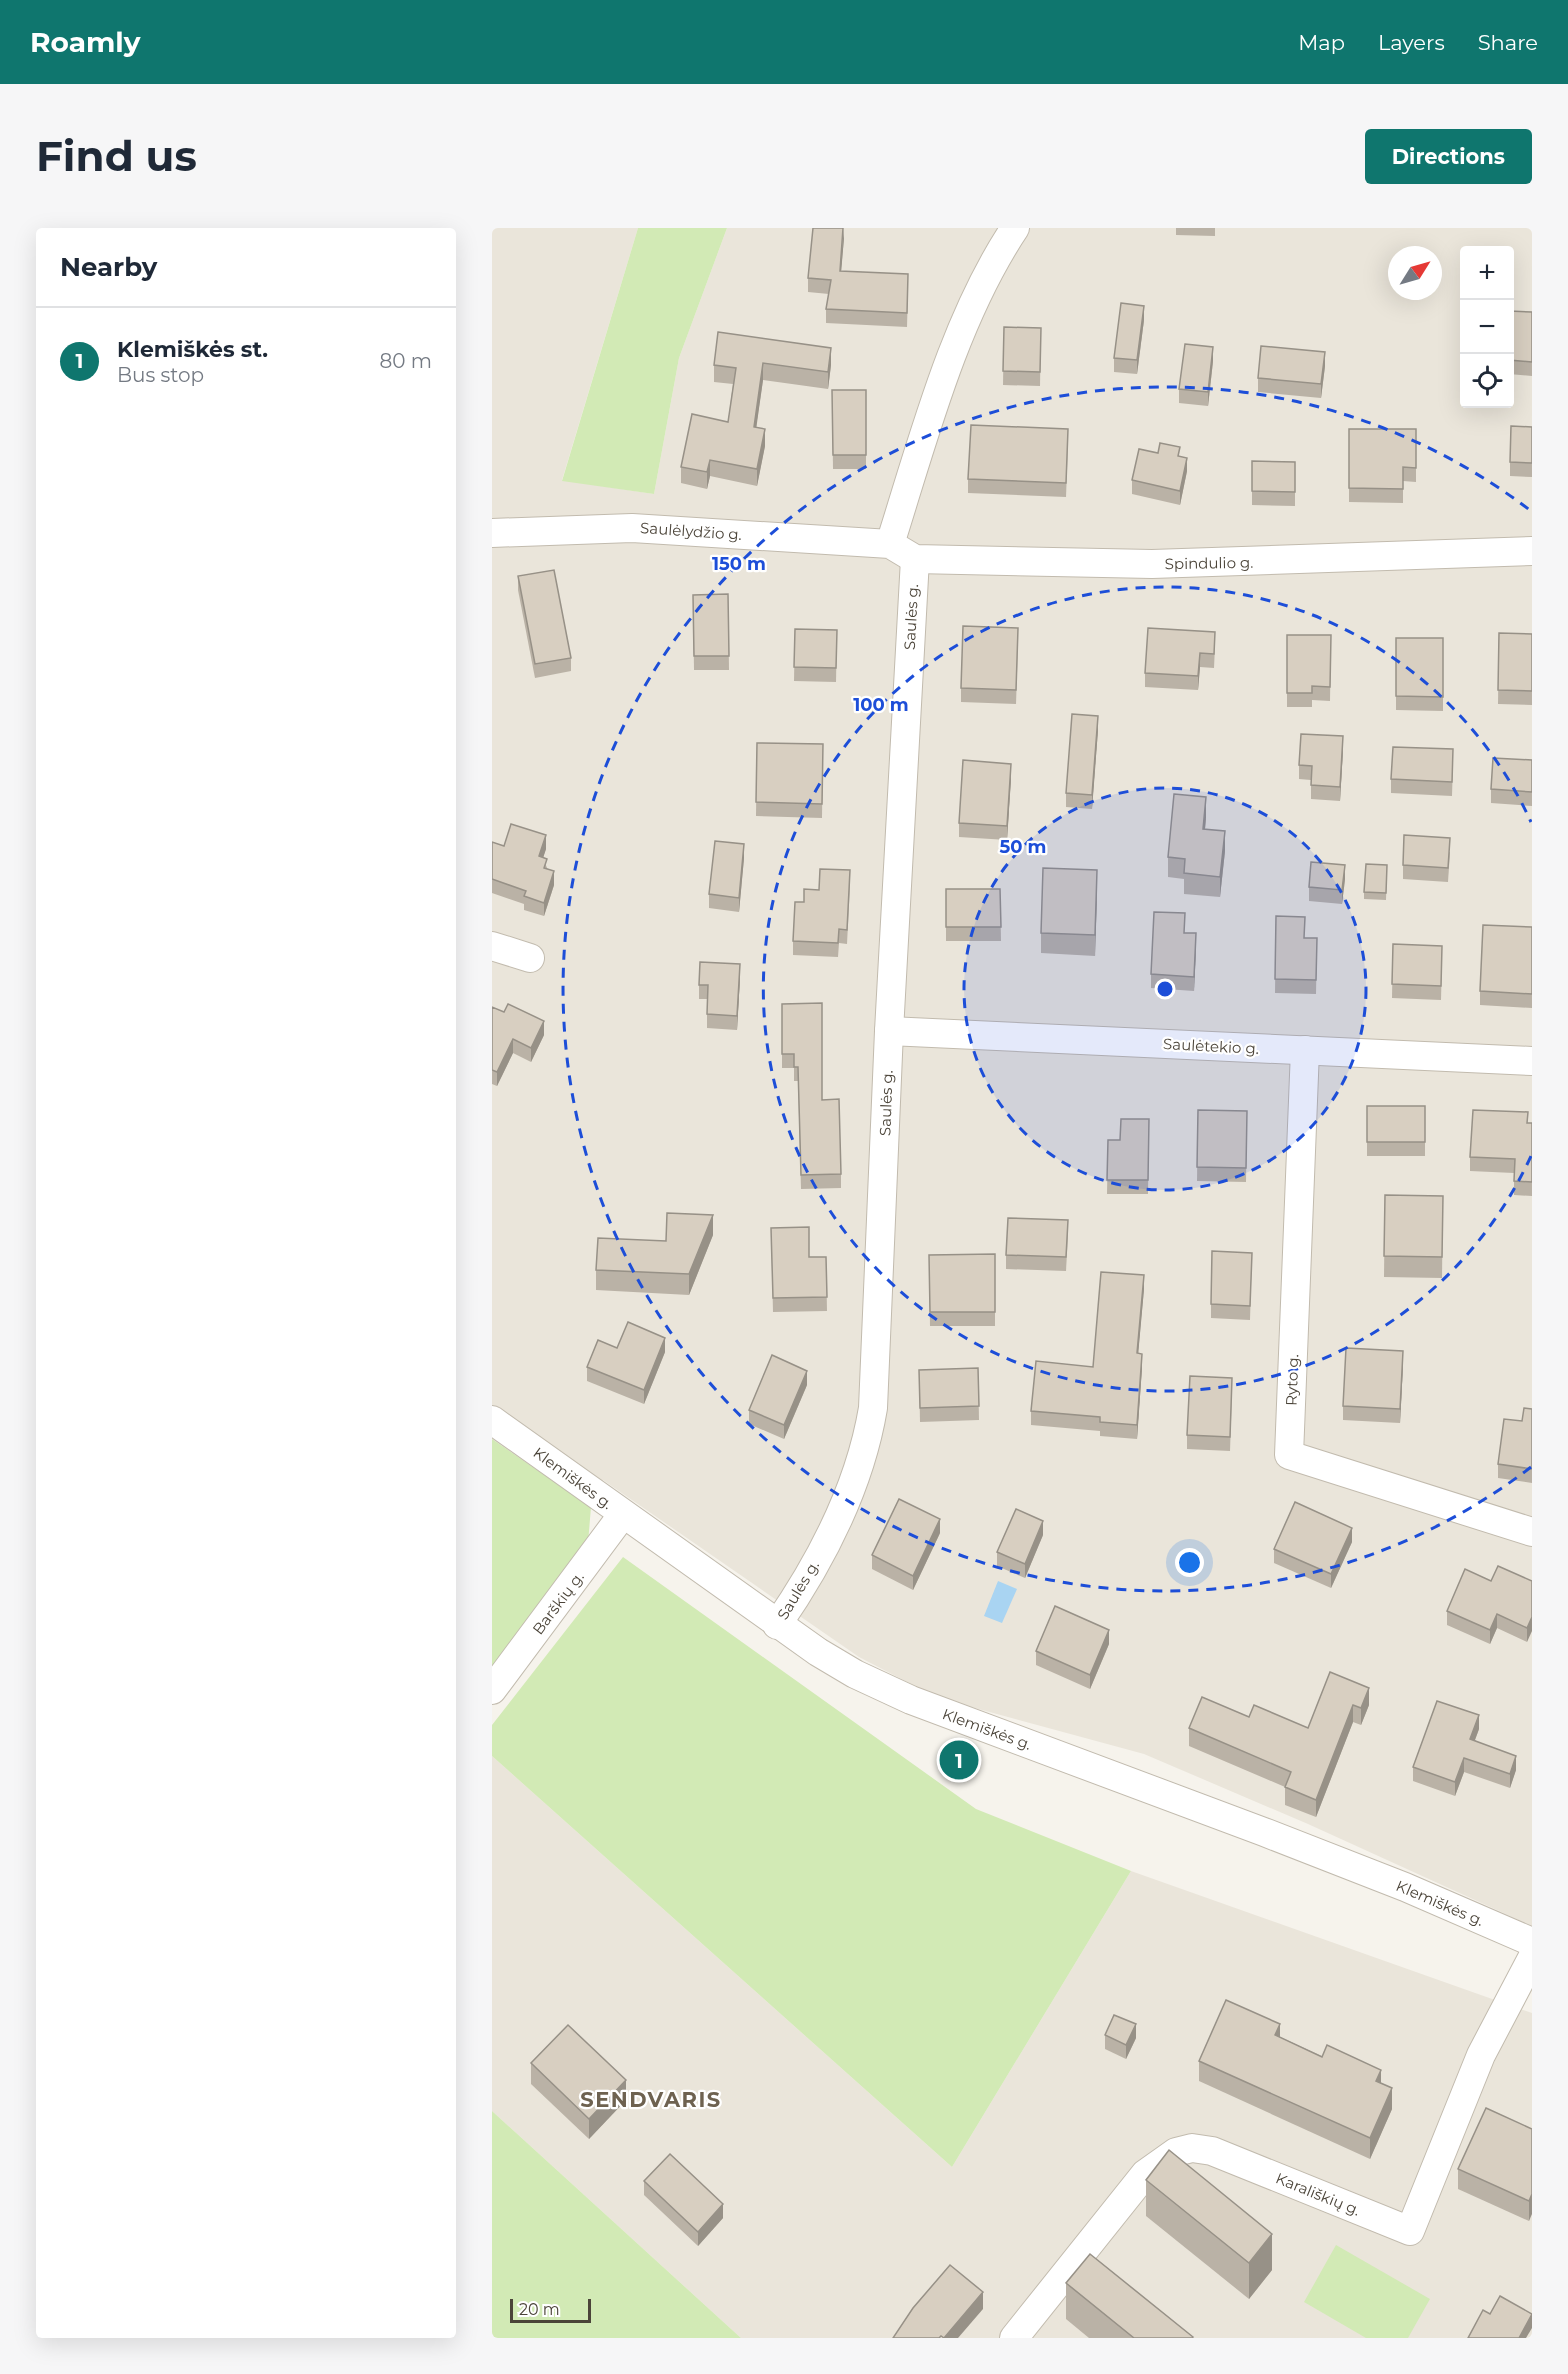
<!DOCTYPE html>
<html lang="en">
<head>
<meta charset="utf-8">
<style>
  :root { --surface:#fff; --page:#f6f6f7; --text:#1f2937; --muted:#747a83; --line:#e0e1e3; --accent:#0f766e }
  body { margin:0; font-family:Montserrat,sans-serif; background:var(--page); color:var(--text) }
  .controls { position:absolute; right:18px; top:18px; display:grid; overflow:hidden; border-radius:6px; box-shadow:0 6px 24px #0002 }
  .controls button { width:54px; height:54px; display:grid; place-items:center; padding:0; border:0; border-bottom:2px solid var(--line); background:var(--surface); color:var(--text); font:30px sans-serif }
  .compass { position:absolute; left:896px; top:18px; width:54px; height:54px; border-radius:50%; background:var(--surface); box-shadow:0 6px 24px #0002; rotate:53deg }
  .scale { position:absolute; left:18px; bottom:15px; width:81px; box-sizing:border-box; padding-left:6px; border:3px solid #4b4439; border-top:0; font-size:16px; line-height:21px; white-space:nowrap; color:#4b4439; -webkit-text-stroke:4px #fff; paint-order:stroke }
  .you { position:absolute; left:698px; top:1335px; width:21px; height:21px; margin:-15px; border:4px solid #fff; border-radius:50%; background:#1a73e8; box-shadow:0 0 0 9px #1a73e833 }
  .badge { display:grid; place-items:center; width:39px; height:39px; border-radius:50%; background:var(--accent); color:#fff; font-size:20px; font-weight:700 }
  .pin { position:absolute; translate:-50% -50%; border:3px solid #fff; box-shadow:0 2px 6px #0006 }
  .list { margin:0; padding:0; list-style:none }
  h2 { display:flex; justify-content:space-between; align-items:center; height:78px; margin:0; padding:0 24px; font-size:26px }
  h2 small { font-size:20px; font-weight:400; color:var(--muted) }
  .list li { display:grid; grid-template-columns:39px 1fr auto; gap:18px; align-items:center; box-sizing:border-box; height:108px; padding:0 24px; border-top:2px solid var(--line) }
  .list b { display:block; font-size:22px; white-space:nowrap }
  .list p { margin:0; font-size:20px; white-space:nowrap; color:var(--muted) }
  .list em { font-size:20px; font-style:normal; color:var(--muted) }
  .icon { flex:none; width:33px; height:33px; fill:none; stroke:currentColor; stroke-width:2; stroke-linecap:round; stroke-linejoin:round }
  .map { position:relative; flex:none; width:1040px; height:2110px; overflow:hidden; border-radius:6px }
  header { display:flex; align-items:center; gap:36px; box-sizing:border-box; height:84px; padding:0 30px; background:var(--accent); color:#fff }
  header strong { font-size:28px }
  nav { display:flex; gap:33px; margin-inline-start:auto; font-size:21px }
  .intro { display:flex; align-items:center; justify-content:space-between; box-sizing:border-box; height:144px; padding:0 36px }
  h1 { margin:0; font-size:42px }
  .button { padding:15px 27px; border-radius:6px; background:var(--accent); color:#fff; font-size:21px; font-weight:700 }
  main { display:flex; gap:36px; padding:0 36px }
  aside { flex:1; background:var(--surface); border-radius:6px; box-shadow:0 6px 24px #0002 }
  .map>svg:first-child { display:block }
  .residential { fill:#eae5da; fill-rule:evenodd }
  .green { fill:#d2eab5 }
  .water { fill:#a9d4f2 }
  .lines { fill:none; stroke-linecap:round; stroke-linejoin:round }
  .minor-casing { stroke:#c2bbae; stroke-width:30 }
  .minor { stroke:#fff; stroke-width:28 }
  .wall { fill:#bab2a6 }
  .shaded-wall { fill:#979187 }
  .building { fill:#d8cfc1; stroke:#979187; stroke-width:1.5 }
  .ring { fill:none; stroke:#1d4ed8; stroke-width:3; stroke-dasharray:10 8 }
  .labels { text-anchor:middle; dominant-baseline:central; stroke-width:4.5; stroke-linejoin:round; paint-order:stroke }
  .street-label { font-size:15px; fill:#4b4439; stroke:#fff }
  .district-label { font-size:21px; font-weight:bold; letter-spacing:1.5px; fill:#6e6250; stroke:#fff }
  .centre { fill:#1d4ed8; stroke:#fff; stroke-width:3 }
  .ring-label { font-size:18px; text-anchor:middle; font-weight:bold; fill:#1d4ed8; stroke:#fff; stroke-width:4.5; stroke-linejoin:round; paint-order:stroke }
</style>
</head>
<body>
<header>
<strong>Roamly</strong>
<nav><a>Map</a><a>Layers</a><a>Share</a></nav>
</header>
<div class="intro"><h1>Find us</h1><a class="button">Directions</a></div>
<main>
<aside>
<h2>Nearby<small></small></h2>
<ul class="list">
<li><span class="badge">1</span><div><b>Klemiškės st.</b><p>Bus stop</p></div><em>80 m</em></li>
</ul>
</aside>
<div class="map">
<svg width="1040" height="2110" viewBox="0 0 1040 2110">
  <rect width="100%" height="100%" fill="#f6f3ec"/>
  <g class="residential">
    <path d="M0 0H146L70 252 162 266 187 130 235 0H1040V1698L816 1596 652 1526 446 1470 367 1429 111 1252 99 1279 0 1211ZM972 22H1017V176H972ZM905 27H941V63H905Z"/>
    <polygon points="0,1528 460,1939 639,1643 1040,1785 1040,2110 249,2110 0,1883"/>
  </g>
  <g class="green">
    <polygon points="146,0 235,0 187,130 162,266 70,253"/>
    <polygon points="0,1211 99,1279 96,1315 0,1438"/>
    <polygon points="131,1329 484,1581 639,1643 460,1939 0,1528 0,1497"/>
    <polygon points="0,1883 249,2110 0,2110"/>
    <polygon points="844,2017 938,2071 916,2110 874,2110 812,2074"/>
  </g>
  <polygon class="water" points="506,1353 525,1361 510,1395 492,1388"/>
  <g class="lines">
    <g class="minor-casing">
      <g id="minor">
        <polyline points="0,305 140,300 398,316 423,331 660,336 1040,323"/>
        <path d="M398 316C431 212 462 91 523 0"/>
        <polyline points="0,718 38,730"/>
        <polyline points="397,803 1040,833"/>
        <polyline points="813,822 797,1227 1040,1304"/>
        <polyline points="0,1192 326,1424 363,1446 419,1472 772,1604 913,1659 1040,1714"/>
        <path d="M285 1397C330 1332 368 1258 381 1180L397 803 423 331"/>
        <polyline points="0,1462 131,1286"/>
        <polyline points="522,2110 653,1946 684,1924 700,1920 720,1923 918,2003 989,1827 1040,1730"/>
      </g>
    </g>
    <use href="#minor" class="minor"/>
  </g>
  <g class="wall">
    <polygon points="684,0 723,0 723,8 684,7"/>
    <polygon points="352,10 349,43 416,60 415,99 334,95 334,81 337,66 316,64 316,50"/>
    <polygon points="1017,83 1040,84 1040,148 1017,146"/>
    <polygon points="652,92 645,146 622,144 622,130"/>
    <polygon points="512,99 549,100 548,158 511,157"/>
    <polygon points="226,104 339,137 336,161 271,152 264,199 273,218 265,258 218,248 215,261 189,255 189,239 236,194 241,156 222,154 222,137"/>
    <polygon points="721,133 716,178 687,175 687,161"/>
    <polygon points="833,138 829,170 766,164 766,150"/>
    <polygon points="340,162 374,162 374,241 341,241"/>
    <polygon points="1040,199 1040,249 1018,248 1018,234"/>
    <polygon points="857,201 924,201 924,254 911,253 911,275 857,274"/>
    <polygon points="576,215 574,269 476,265 476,251"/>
    <polygon points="666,225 688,228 695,243 688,277 640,266 640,252"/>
    <polygon points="760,233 803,234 803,278 760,277"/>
    <polygon points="26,348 79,430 79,443 43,450 26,362"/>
    <polygon points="236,366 237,442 202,442 201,367"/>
    <polygon points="303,401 345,402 344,454 302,453"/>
    <polygon points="1007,405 1040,406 1040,477 1006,476"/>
    <polygon points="795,407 839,407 838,473 820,472 820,479 795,479"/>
    <polygon points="904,410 951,410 951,483 904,482"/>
    <polygon points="526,414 524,476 469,474 469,460"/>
    <polygon points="723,418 722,440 708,439 706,462 653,459 653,445"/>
    <polygon points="606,502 600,581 574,579 574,565"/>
    <polygon points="265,515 331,516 330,590 264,588"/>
    <polygon points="851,522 848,573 819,571 819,552 807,551 807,537"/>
    <polygon points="1040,532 1040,578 999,575 999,561"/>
    <polygon points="961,535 960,568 899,565 899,551"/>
    <polygon points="519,550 515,612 467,609 467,595"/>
    <polygon points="714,590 713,601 733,623 728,669 692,666 692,651 676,649 676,629"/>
    <polygon points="0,614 12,618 54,621 51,630 62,657 52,688 32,682 32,676 0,665"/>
    <polygon points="958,624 956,654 911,651 911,637"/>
    <polygon points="252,630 247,684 217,680 217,666"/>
    <polygon points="895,637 894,672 872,671 872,664"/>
    <polygon points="853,651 850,676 817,673 817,659"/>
    <polygon points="358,656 355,716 347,715 346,729 301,727 301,713 312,674"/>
    <polygon points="454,661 508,661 509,713 454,713"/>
    <polygon points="605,663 603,728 549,725 549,705"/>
    <polygon points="784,688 812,710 825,710 824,766 783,765"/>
    <polygon points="1040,699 1040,780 988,777 988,763"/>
    <polygon points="692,705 704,719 702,763 659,760 659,746"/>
    <polygon points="901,716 950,732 949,772 900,770"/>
    <polygon points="248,750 245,802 215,800 215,771 207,771 207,757"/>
    <polygon points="290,776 330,872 349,946 349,960 309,961 306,853 302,853 302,840 290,840"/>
    <polygon points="0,779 52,807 39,834 21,825 5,858 0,856"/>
    <rect x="875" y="878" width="58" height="50"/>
    <polygon points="706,882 755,883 754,954 705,953"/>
    <polygon points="657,891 656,966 615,966 616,912 628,912"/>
    <polygon points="1036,895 1040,895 1040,968 1022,967 1022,945 978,943 978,929"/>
    <polygon points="893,967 951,968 950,1050 892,1049"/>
    <polygon points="279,1000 317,1029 334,1029 335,1083 281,1084"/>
    <polygon points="576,1006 574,1043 514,1041 514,1027"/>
    <polygon points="221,1007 197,1067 104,1062 104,1042 174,1013"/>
    <polygon points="760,1025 758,1092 719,1090 719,1076"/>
    <polygon points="503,1026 503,1098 438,1098 437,1027"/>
    <polygon points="652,1061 646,1126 650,1140 645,1211 608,1208 608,1203 539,1197 539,1183 601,1139"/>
    <polygon points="125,1120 173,1124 152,1176 95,1153 95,1139"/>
    <polygon points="911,1137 908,1195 851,1192 851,1178"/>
    <polygon points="486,1140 487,1192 428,1194 427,1142"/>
    <polygon points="315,1157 292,1211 257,1196 257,1182"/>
    <polygon points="740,1164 738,1223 695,1221 695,1207"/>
    <polygon points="1040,1181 1040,1255 1006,1250 1006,1236 1030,1193"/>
    <polygon points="448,1305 421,1362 380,1341 380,1327"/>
    <polygon points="551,1307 533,1350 505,1338 505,1324"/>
    <polygon points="860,1314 839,1360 782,1335 782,1321"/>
    <polygon points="999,1353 1040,1353 1035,1414 1005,1400 998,1416 955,1397 955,1383"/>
    <polygon points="617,1416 598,1461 544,1437 544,1423"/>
    <polygon points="838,1444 877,1477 869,1497 861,1494 824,1589 793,1577 793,1559 697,1518 697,1500 757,1489 816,1500"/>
    <polygon points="987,1501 983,1512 1024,1542 1018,1560 972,1544 963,1568 921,1553 921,1539"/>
    <polygon points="613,1807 644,1810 634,1831 613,1821"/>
    <polygon points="788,1809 889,1855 900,1881 878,1931 707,1853 707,1833"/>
    <polygon points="39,1835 134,1872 97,1911 39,1856"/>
    <polygon points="1040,1901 1037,1993 966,1961 966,1941"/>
    <polygon points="654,1952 780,2042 757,2071 654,1988"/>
    <polygon points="152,1953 231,1990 206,2018 152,1967"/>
    <polygon points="574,2055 701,2110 597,2110 574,2091"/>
  </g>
  <g class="shaded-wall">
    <polygon points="352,0 352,10 348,57 348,43"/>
    <polygon points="652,78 652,92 645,146 645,132"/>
    <polygon points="721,119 721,133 716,178 716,164"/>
    <polygon points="339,120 339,137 336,161 336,144"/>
    <polygon points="833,124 833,138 829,170 829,156"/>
    <polygon points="271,135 271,152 262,216 262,199"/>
    <polygon points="273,201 273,218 265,258 265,241"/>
    <polygon points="695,230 695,243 688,277 688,263"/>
    <polygon points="218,232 218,248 215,261 215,244"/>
    <polygon points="708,425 708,439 706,462 706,448"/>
    <polygon points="606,488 606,502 600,581 600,567"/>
    <polygon points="851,508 851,522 848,573 848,559"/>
    <polygon points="519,536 519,550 515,612 515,598"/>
    <polygon points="714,569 714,590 711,621 711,601"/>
    <polygon points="733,603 733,623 728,669 728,649"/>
    <polygon points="54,607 54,621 47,642 47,628"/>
    <polygon points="252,616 252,630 247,684 247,670"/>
    <polygon points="853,637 853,651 850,676 850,662"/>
    <polygon points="605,642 605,663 603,728 603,707"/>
    <polygon points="62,643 62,657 52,688 52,675"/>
    <polygon points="704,705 704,719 702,763 702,749"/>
    <polygon points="248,736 248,750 245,802 245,788"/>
    <polygon points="52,793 52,807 39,834 39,820"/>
    <polygon points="21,811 21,825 5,858 5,844"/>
    <polygon points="221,987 221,1007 197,1067 197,1046"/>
    <polygon points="652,1047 652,1061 645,1139 645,1125"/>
    <polygon points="173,1110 173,1124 152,1176 152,1162"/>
    <polygon points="911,1123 911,1137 908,1195 908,1181"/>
    <polygon points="650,1126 650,1140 645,1211 645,1197"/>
    <polygon points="315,1143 315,1157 292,1211 292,1197"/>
    <polygon points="448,1291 448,1305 421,1362 421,1348"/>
    <polygon points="551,1293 551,1307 533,1350 533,1336"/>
    <polygon points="860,1300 860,1314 839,1360 839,1346"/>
    <polygon points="1005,1386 1005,1400 998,1416 998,1402"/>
    <polygon points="1040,1389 1040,1403 1035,1414 1035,1400"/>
    <polygon points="617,1402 617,1416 598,1461 598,1447"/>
    <polygon points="877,1460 877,1477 869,1497 869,1480"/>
    <polygon points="861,1477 861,1494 824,1589 824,1572"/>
    <polygon points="987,1487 987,1501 978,1525 978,1511"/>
    <polygon points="1024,1528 1024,1542 1018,1560 1018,1546"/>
    <polygon points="972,1530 972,1544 963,1568 963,1554"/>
    <polygon points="644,1796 644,1810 634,1831 634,1817"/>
    <polygon points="788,1796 788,1816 783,1807"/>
    <polygon points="889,1842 889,1862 884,1853"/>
    <polygon points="134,1852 134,1872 97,1911 97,1891"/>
    <polygon points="900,1860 900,1881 878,1931 878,1910"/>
    <polygon points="1040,1966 1040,1986 1037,1993 1037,1973"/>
    <polygon points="231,1976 231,1990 206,2018 206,2004"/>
    <polygon points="780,2006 780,2042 757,2071 757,2035"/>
    <polygon points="491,2064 491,2081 466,2110 452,2110"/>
    <polygon points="1040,2086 1040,2100 1034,2110 1027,2110"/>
  </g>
  <g class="building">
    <polygon points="321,0 351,0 348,43 416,46 415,85 334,81 339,52 316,50"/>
    <polygon points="629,75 652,78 645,132 622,130"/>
    <polygon points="1017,83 1040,84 1040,134 1017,132"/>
    <polygon points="512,99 549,100 548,144 511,143"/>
    <polygon points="226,104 339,120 336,144 271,135 262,199 273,201 265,241 218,232 215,244 189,239 200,186 236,194 244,140 222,137"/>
    <polygon points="693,116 721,119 716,164 687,161"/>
    <polygon points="769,118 833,124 829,156 766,150"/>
    <polygon points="340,162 374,162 374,227 341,227"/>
    <polygon points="479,197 576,201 574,255 476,251"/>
    <polygon points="1019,198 1040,199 1040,235 1018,234"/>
    <polygon points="857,201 924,201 924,240 911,239 911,261 857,260"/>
    <polygon points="668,215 688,219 686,228 695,230 688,263 640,252 647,221 666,225"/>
    <polygon points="760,233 803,234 803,264 760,263"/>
    <polygon points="62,342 79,430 43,436 26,348"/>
    <polygon points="236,366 237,428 202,428 201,367"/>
    <polygon points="471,398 526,400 524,462 469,460"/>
    <polygon points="656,400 723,404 722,426 708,425 706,448 653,445"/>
    <polygon points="303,401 345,402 344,440 302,439"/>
    <polygon points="1007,405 1040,406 1040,463 1006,462"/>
    <polygon points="795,407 839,407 838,459 820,458 820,465 795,465"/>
    <polygon points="904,410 951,410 951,469 904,468"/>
    <polygon points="580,486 606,488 600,567 574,565"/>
    <polygon points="809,506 851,508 848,559 819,557 820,538 807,537"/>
    <polygon points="265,515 331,516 330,576 264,574"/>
    <polygon points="901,519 961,521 960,554 899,551"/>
    <polygon points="1001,530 1040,532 1040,564 999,561"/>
    <polygon points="471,532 519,536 515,598 467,595"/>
    <polygon points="682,566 714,569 711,601 733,603 728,649 692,645 693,631 676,629"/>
    <polygon points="19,596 54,607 47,628 55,631 52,640 62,643 52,675 32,668 34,663 0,651 0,614 12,618"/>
    <polygon points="912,607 958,610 956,640 911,637"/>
    <polygon points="223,613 252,616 247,670 217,666"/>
    <polygon points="819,634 853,637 850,662 817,659"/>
    <polygon points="874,636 895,637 894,665 872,664"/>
    <polygon points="551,640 605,642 603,707 549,705"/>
    <polygon points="328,641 358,642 355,702 347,701 346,715 301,713 303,674 312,674 312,661 327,662"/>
    <polygon points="454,661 508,661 509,699 454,699"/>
    <polygon points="662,684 693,685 692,705 704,705 702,749 659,746"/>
    <polygon points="784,688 813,689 812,710 825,710 824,752 783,751"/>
    <polygon points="991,697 1040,699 1040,766 988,763"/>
    <polygon points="901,716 950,718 949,758 900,756"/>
    <polygon points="208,734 248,736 245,788 215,786 216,757 207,757"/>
    <polygon points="330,775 330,872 347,871 349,946 309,947 306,839 302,839 302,826 290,826 290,776"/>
    <polygon points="16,776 52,793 39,820 21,811 5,844 0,842 0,779 12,784"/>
    <rect x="875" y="878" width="58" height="36"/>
    <polygon points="706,882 755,883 754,940 705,939"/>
    <polygon points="981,882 1036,884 1035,895 1040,895 1040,954 1022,953 1023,931 978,929"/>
    <polygon points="629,891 657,891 656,952 615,952 616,912 628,912"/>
    <polygon points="893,967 951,968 950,1029 892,1028"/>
    <polygon points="175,985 221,987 197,1046 104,1042 106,1010 174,1013"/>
    <polygon points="516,990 576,992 574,1029 514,1027"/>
    <polygon points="317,999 317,1029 334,1029 335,1069 281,1070 279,1000"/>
    <polygon points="720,1023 760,1025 758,1078 719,1076"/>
    <polygon points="503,1026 503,1084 438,1084 437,1027"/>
    <polygon points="609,1044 652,1047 645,1125 650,1126 645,1197 608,1194 608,1189 539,1183 544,1133 601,1139"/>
    <polygon points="136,1094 173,1110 152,1162 95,1139 106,1112 125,1120"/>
    <polygon points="854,1120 911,1123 908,1181 851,1178"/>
    <polygon points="280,1127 315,1143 292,1197 257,1182"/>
    <polygon points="486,1140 487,1178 428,1180 427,1142"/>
    <polygon points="698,1148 740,1150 738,1209 695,1207"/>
    <polygon points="1032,1180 1040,1181 1040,1241 1006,1236 1012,1191 1030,1193"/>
    <polygon points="407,1271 448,1291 421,1348 380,1327"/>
    <polygon points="803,1274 860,1300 839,1346 782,1321"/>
    <polygon points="524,1281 551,1293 533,1336 505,1324"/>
    <polygon points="1006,1338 1040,1353 1040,1389 1035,1400 1005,1386 998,1402 955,1383 973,1341 999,1353"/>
    <polygon points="563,1378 617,1402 598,1447 544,1423"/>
    <polygon points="838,1444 877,1460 869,1480 861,1477 824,1572 793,1559 799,1544 697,1500 710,1469 757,1489 762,1477 816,1500"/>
    <polygon points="945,1473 987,1487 978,1511 1024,1528 1018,1546 972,1530 963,1554 921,1539"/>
    <polygon points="734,1772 788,1796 783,1807 830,1829 835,1817 889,1842 884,1853 900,1860 878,1910 707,1833"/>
    <polygon points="622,1787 644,1796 634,1817 613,1807"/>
    <polygon points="76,1797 134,1852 97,1891 39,1835"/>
    <polygon points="994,1880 1040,1901 1040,1966 1037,1973 966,1941"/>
    <polygon points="677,1922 780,2006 757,2035 654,1952"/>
    <polygon points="178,1926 231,1976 206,2004 152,1953"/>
    <polygon points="598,2026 701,2109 700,2110 642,2110 574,2055"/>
    <polygon points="458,2037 491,2064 452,2110 449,2108 447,2110 401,2110 421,2080"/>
    <polygon points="1008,2068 1040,2086 1027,2110 976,2110 991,2082 998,2086"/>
  </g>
  <circle cx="673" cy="761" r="201" fill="#1d4ed8" fill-opacity=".12"/>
  <g class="ring">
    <circle cx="673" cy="761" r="201"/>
    <path d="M1039 928A402 402 0 1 1 1039 594"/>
    <path d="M1039 1239A602 602 0 1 1 1039 283"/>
  </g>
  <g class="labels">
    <g class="street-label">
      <text transform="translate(199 303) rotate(4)">Saulėlydžio g.</text>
      <text transform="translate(717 335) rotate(-1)">Spindulio g.</text>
      <text transform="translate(419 389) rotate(-87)">Saulės g.</text>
      <text transform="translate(719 818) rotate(3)">Saulėtekio g.</text>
      <text transform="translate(394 875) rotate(-88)">Saulės g.</text>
      <text transform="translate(800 1152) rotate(-88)">Ryto g.</text>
      <text transform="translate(81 1250) rotate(36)">Klemiškės g.</text>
      <text transform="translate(306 1362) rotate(-59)">Saulės g.</text>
      <text transform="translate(66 1375) rotate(-53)">Barškių g.</text>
      <text transform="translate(495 1501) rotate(20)">Klemiškės g.</text>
      <text transform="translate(948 1675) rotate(23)">Klemiškės g.</text>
      <text transform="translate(826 1966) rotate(22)">Karališkių g.</text>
    </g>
    <g class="district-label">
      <text x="159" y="1871">SENDVARIS</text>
    </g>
  </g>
  <circle cx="673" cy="761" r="9" class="centre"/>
  <g class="ring-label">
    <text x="247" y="342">150 m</text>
    <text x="389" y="483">100 m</text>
    <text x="531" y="625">50 m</text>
  </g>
</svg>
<div class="controls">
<button>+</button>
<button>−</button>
<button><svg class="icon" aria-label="locate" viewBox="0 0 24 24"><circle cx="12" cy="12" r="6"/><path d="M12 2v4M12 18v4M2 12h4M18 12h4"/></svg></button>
</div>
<svg class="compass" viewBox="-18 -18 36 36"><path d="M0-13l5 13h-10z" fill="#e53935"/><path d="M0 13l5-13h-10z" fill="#747a83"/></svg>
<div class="scale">20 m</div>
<div class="you"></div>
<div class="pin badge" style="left:467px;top:1532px">1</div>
</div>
</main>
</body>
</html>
